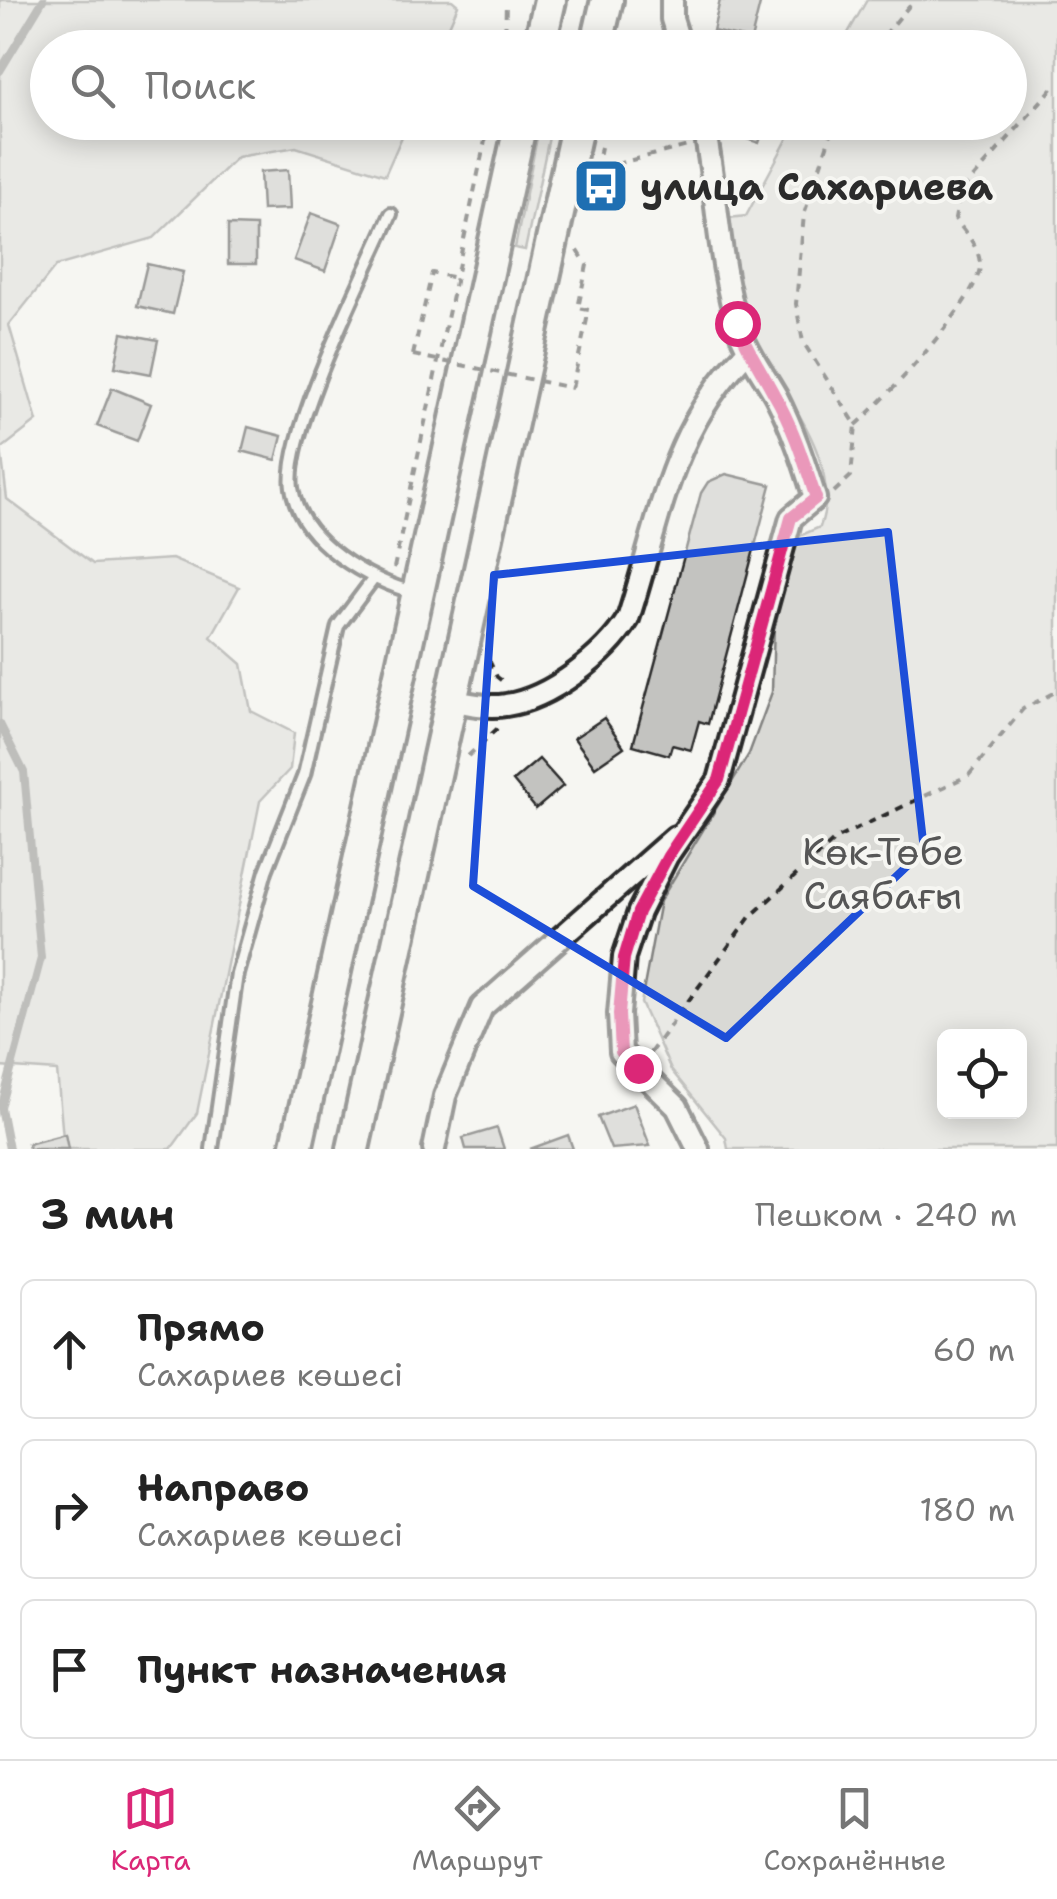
<!DOCTYPE html>
<html lang="ru">
<head>
<meta charset="utf-8">
<style>
  :root { --surface:#fff; --page:#f6f6f6; --text:#222; --muted:#767676; --line:#e0e0e0; --accent:#db2777 }
  body { margin:0; font-family:"Shantell Sans",sans-serif; background:var(--page); color:var(--text) }
  .controls { position:absolute; right:30px; bottom:30px; display:grid; overflow:hidden; border-radius:15px; box-shadow:0 5px 25px #0003 }
  .controls button { width:90px; height:90px; display:grid; place-items:center; padding:0; border:0; border-bottom:2px solid var(--line); background:var(--surface); color:var(--text); font:50px sans-serif }
  .stop { position:absolute; width:30px; height:30px; margin:-22px; border:8px solid #db2777; border-radius:50%; background:#fff }
  .stop.end { background:#db2777; border-color:#fff; box-shadow:0 2px 10px #0008 }
  .list { margin:0; padding:0; list-style:none }
  h2 { display:flex; justify-content:space-between; align-items:center; height:130px; margin:0; padding:0 40px; font-size:42px }
  h2 small { font-size:32px; font-weight:400; color:var(--muted) }
  .list li { display:grid; grid-template-columns:65px 1fr auto; gap:30px; align-items:center; box-sizing:border-box; height:140px; margin:0 20px 20px; padding:0 20px; border:2px solid var(--line); border-radius:15px }
  .list b { display:block; font-size:38px; white-space:nowrap }
  .list p { margin:0; font-size:32px; white-space:nowrap; color:var(--muted) }
  .list em { font-size:32px; font-style:normal; color:var(--muted) }
  .icon { flex:none; width:55px; height:55px; fill:none; stroke:currentColor; stroke-width:2; stroke-linecap:round; stroke-linejoin:round }
  .map { position:relative; flex:none; width:1057px; height:1149px; overflow:hidden }
  .search { position:absolute; background:var(--surface); box-shadow:0 5px 25px #0003; left:30px; right:30px; top:30px; height:110px; display:flex; align-items:center; gap:25px; box-sizing:border-box; padding:0 35px; border-radius:55px; color:var(--muted); font-size:38px }
  .sheet { height:610px; background:var(--surface) }
  nav { display:flex; justify-content:space-around; align-items:center; box-sizing:border-box; height:140px; border-top:2px solid var(--line); background:var(--surface); font-size:28px; color:var(--muted) }
  nav a { display:grid; justify-items:center; gap:5px }
  nav .on { color:var(--accent) }
  .map>svg:first-child { display:block }
  .green { fill:#d9d9d5; stroke:#828280; stroke-width:2.5; fill-rule:evenodd }
  .lines { fill:none; stroke-linecap:round; stroke-linejoin:round }
  .stream { stroke:#7a7a78; stroke-width:8 }
  .building { fill:#c3c3c0; stroke:#2b2b2b; stroke-width:2.5 }
  .lane-casing { stroke:#2b2b2b; stroke-width:18 }
  .street-casing { stroke:#2b2b2b; stroke-width:28 }
  .primary-casing { stroke:#2b2b2b; stroke-width:38 }
  .path { stroke:#2b2b2b; stroke-width:4; stroke-dasharray:8 8; stroke-linecap:butt }
  .lane { stroke:#f6f6f2; stroke-width:10 }
  .street { stroke:#f6f6f2; stroke-width:20 }
  .primary { stroke:#f6f6f2; stroke-width:30 }
  .path-bridge { stroke:#2b2b2b; stroke-width:4; stroke-dasharray:8 8; stroke-linecap:butt }
  .route { stroke:#db2777; stroke-width:12 }
  .marked { fill:none; stroke:#1d4ed8; stroke-width:8; stroke-linejoin:round }
  .labels { text-anchor:middle; dominant-baseline:central; stroke-width:8; stroke-linejoin:round; paint-order:stroke }
  .poi-label { font-size:38px; font-weight:bold; fill:#2b2b2b; stroke:#f6f6f2; text-anchor:start }
  .park-label { font-size:38px; fill:#565656; stroke:#f6f6f2 }
</style>
</head>
<body>
<div class="map">
<svg width="1057" height="1149" viewBox="0 0 1057 1149">
  <rect width="100%" height="100%" fill="#f6f6f2"/>
  <filter id="ink" filterUnits="userSpaceOnUse"><feTurbulence type="fractalNoise" baseFrequency=".01" numOctaves="2"/><feDisplacementMap in="SourceGraphic" scale="20" xChannelSelector="R" yChannelSelector="G"/><feConvolveMatrix kernelMatrix="1 2 1 2 8 2 1 2 1" color-interpolation-filters="sRGB"/></filter>
  <g filter="url(#ink)">
    <g class="green">
      <polygon points="0,0 452,0 458,5 440,47 48,48 48,122 408,123 385,175 296,147 237,157 154,238 56,266 9,325 37,421 1,449 7,499 93,564 172,559 239,587 211,637 242,664 251,711 294,733 290,769 260,801 197,1113 171,1149 64,1149 57,1071 0,1067"/>
      <path d="M867 0H1057V1149H728L726 1138 671 1070 641 1003 660 901 749 754 772 692 775 587 782 561 797 537 820 527C846 457 777 391 750 331 735 299 734 253 728 218L746 216 796 123 1010 122V48L840 47ZM944 1036H1020V1112H944Z"/>
      <polygon points="540,123 552,123 525,250 515,248"/>
    </g>
    <g class="lines">
      <g class="stream">
        <polyline points="0,71 43,0"/>
        <polyline points="0,724 24,772 41,958 1,1108 9,1149"/>
      </g>
    </g>
    <g class="building">
      <polygon points="720,0 761,0 751,40 713,31"/>
      <polygon points="726,122 766,122 759,143 723,131"/>
      <polygon points="288,170 290,209 262,210 260,172"/>
      <polygon points="311,213 341,224 325,271 294,260"/>
      <polygon points="228,225 256,226 256,264 228,264"/>
      <polygon points="147,264 183,272 173,314 137,306"/>
      <polygon points="122,333 158,340 151,374 115,367"/>
      <polygon points="112,388 151,404 137,441 97,426"/>
      <polygon points="248,427 282,436 276,460 242,451"/>
      <polygon points="726,474 771,485 708,724 699,721 691,750 672,745 669,755 633,745 701,493 708,482"/>
      <polygon points="604,718 624,747 595,767 574,738"/>
      <polygon points="539,759 563,786 536,809 513,781"/>
      <polygon points="634,1104 650,1146 611,1149 598,1117"/>
      <polygon points="497,1128 504,1149 466,1149 463,1138"/>
      <polygon points="65,1134 68,1149 29,1149 28,1144"/>
      <polygon points="568,1135 573,1149 530,1149"/>
    </g>
    <g class="lines">
      <g class="lane-casing">
        <g id="lane">
          <path d="M391 214C366 272 284 433 292 488 300 542 369 581 416 593"/>
          <polyline points="212,1149 237,974 266,871 304,775 338,626 374,578"/>
        </g>
      </g>
      <g class="street-casing">
        <g id="street">
          <polyline points="672,0 672,19 681,48"/>
          <path d="M451 700C469 704 488 708 506 705 550 699 606 655 628 619 661 518 669 431 747 352"/>
          <polyline points="434,1149 445,1096 482,1007 675,837"/>
          <path d="M698 1149 677 1107 621 1052 619 1014 624 957 639 912 667 856 719 780 791 518 815 498C804 463 793 429 776 396 763 373 748 354 739 329 717 261 718 191 703 122"/>
        </g>
      </g>
      <g class="primary-casing">
        <g id="primary">
          <polyline points="539,48 550,0"/>
          <polyline points="596,48 607,0"/>
          <polyline points="296,1149 521,122"/>
          <polyline points="353,1149 578,122"/>
        </g>
      </g>
      <g class="path">
        <polyline points="505,48 506,0"/>
        <polyline points="874,48 914,0"/>
        <polyline points="600,168 688,146"/>
        <polyline points="590,201 601,147"/>
        <polyline points="413,355 432,273 456,278"/>
        <polyline points="572,388 589,310 578,308 587,265 577,249"/>
        <path d="M856 425C884 401 977 301 980 267 981 249 965 232 955 219L960 193 1057 83"/>
        <polyline points="834,492 851,476 856,425 803,342 796,304 804,214 835,122"/>
        <polyline points="394,568 489,122"/>
        <polyline points="489,660 497,677 505,683"/>
        <polyline points="468,756 500,726"/>
        <polyline points="650,1053 750,917 837,838 969,775 1023,709 1057,691"/>
      </g>
      <use href="#lane" class="lane"/>
      <use href="#street" class="street"/>
      <use href="#primary" class="primary"/>
      <polyline class="path-bridge" points="413,355 572,388"/>
    </g>
  </g>
  <g class="lines" filter="url(#ink)">
    <path class="route" d="M638 1068 621 1052 619 1014 624 958 638 912 668 856 719 780 791 518 816 498C804 462 793 426 774 394 761 369 747 350 737 323"/>
  </g>
  <path d="M0 0H1057V1149H0ZM888 532 924 850 726 1038 473 886 494 575Z" fill="#f6f6f2" fill-opacity=".55" fill-rule="evenodd"/>
  <path class="marked" d="M888 532 924 850 726 1038 473 886 494 575Z"/>
  <defs>
    <g id="bus-square" transform="scale(2.875)"><rect x="-9" y="-9" width="18" height="18" rx="4" fill="#1f6fb2" stroke="#f6f6f2"/><path d="M-5-6H5V4H4V6H2V4H-2V6H-4V4H-5ZM-3.5-4V0h7V-4ZM-3.5 1.2v1.5H-2V1.2ZM2 1.2v1.5H3.5V1.2Z" fill="#fff"/></g>
  </defs>
  <g fill-rule="evenodd">
    <use href="#bus-square" x="601" y="186"/>
  </g>
  <g class="labels">
    <g class="poi-label">
      <text x="640" y="186">улица Сахариева</text>
    </g>
    <g class="park-label">
      <text x="883" y="851">Көк-Төбе<tspan x="883" dy="44">Саябағы</tspan></text>
    </g>
  </g>
</svg>
<div class="controls">
<button><svg class="icon" aria-label="locate" viewBox="0 0 24 24"><circle cx="12" cy="12" r="6"/><path d="M12 2v4M12 18v4M2 12h4M18 12h4"/></svg></button>
</div>
<div class="stop" style="left:737px;top:323px"></div>
<div class="stop end" style="left:638px;top:1068px"></div>
<div class="search"><svg class="icon" aria-label="search" viewBox="0 0 24 24"><circle cx="10" cy="10" r="6"/><path d="M15 15l6 6"/></svg>Поиск</div>
</div>
<section class="sheet">
<h2>3 мин<small>Пешком · 240 m</small></h2>
<ul class="list">
<li><svg class="icon" aria-label="ahead" viewBox="0 0 24 24"><path d="M12 20V5M6 11l6-6 6 6"/></svg><div><b>Прямо</b><p>Сахариев көшесі</p></div><em>60 m</em></li>
<li><svg class="icon" aria-label="right" viewBox="0 0 24 24"><path d="M7 20v-9h11M14 6l5 5-5 5"/></svg><div><b>Направо</b><p>Сахариев көшесі</p></div><em>180 m</em></li>
<li><svg class="icon" aria-label="arrive" viewBox="0 0 24 24"><path d="M6 21V4h12l-3 4 3 4H6"/></svg><div><b>Пункт назначения</b></div></li>
</ul>
</section>
<nav>
<a class="on"><svg class="icon" aria-label="map" viewBox="0 0 24 24"><path d="M3 6l6-2 6 2 6-2v14l-6 2-6-2-6 2zM9 4v14M15 6v14"/></svg>Карта</a>
<a><svg class="icon" aria-label="directions" viewBox="0 0 24 24"><path d="M12 3l9 9-9 9-9-9zM9 14v-3h6M13 9l2 2-2 2"/></svg>Маршрут</a>
<a><svg class="icon" aria-label="saved" viewBox="0 0 24 24"><path d="M7 4h10v16l-5-4-5 4z"/></svg>Сохранённые</a>
</nav>
</body>
</html>
